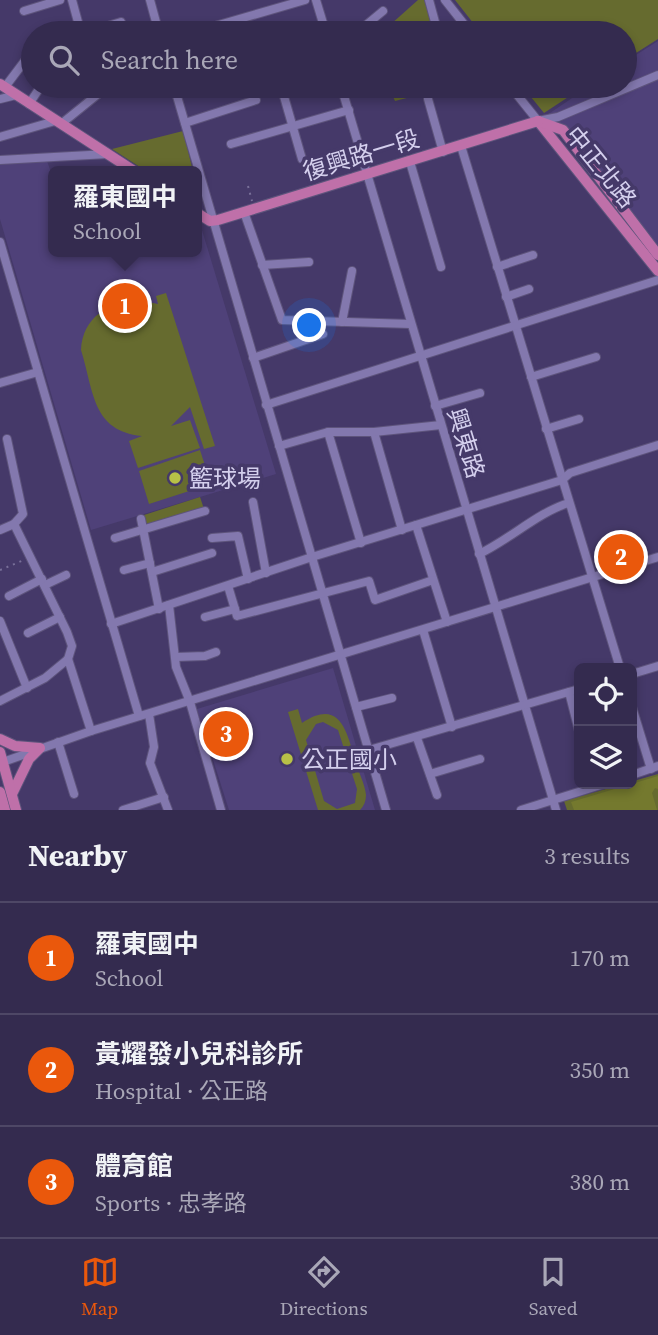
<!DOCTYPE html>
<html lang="en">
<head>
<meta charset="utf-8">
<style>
  :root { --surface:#342b4f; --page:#3c3356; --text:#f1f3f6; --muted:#a9a7b7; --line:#4e4766; --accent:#ea580c }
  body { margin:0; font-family:"Source Serif 4","Noto Sans TC",serif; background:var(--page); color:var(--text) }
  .controls { position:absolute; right:21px; bottom:21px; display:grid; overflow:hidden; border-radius:10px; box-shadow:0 4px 10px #0003 }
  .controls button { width:63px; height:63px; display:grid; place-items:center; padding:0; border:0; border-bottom:2px solid var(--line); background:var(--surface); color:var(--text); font:35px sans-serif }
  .you { position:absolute; left:310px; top:326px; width:24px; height:24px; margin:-18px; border:5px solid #fff; border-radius:50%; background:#1a73e8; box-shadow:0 0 0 10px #1a73e833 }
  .badge { display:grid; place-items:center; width:46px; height:46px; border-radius:50%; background:var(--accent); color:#fff; font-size:23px; font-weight:700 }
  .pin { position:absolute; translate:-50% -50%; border:4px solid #fff; box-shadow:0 2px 7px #0006 }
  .popup { position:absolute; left:48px; top:166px; width:154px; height:91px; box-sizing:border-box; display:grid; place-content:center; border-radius:10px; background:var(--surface); filter:drop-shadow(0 2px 5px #0005); font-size:23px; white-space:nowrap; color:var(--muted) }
  .popup b { font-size:26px; color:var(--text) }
  .popup::after { content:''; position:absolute; left:50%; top:100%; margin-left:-14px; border:14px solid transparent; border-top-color:var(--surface) }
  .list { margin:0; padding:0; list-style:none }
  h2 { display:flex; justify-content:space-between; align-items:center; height:91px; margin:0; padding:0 28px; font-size:30px }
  h2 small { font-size:23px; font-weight:400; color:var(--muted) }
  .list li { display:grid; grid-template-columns:46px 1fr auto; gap:21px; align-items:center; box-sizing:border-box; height:112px; padding:0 28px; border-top:2px solid var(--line) }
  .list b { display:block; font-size:26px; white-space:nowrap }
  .list p { margin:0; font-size:23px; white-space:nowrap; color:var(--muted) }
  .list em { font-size:23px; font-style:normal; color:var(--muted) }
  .icon { flex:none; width:38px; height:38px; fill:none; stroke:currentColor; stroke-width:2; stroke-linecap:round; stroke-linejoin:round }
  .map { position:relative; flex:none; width:658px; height:810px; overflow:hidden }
  .search { position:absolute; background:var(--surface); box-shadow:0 4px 10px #0003; left:21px; right:21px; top:21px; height:77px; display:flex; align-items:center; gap:18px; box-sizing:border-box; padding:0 24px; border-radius:38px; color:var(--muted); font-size:26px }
  .sheet { height:427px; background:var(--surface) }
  nav { display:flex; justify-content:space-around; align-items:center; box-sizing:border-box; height:98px; border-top:2px solid var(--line); background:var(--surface); font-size:19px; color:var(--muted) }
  nav a { display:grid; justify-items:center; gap:4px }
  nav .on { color:var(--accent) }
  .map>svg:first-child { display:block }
  .built { fill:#4f4179 }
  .green { fill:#666b2f; fill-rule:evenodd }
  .forest { fill:#74792e }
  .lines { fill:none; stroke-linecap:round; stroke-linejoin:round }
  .minor-casing { stroke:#5e547c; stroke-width:10 }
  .major-casing { stroke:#5e547c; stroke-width:12 }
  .path { stroke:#797099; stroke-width:2; stroke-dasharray:2 5; stroke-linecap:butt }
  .minor { stroke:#8378ae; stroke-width:8 }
  .major { stroke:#bf70a9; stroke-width:10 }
  .poi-dot { fill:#b8c147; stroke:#453969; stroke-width:2.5 }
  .labels { text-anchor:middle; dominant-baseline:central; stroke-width:7; stroke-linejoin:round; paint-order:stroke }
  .street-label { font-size:24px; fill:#d4cfed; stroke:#453969 }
  .poi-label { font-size:24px; fill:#d4cfed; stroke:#453969; text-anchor:start }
</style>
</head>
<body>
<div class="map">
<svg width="658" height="810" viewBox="0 0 658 810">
  <rect width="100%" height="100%" fill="#453969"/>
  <g class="built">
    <polygon points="658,41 658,246 565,126 547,115 590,86 625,86 625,62"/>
    <polygon points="47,161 53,178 53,252 197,252 197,224 201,227 276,474 91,530 0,219 0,163"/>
    <polygon points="333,668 375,810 229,810 197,709"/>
  </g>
  <g class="green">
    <polygon points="418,0 425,0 433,33 381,33"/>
    <polygon points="455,0 658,0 658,39 625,60 625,33 481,33"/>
    <polygon points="388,86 446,86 446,88 395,101"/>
    <polygon points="522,86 585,86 544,113"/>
    <polygon points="183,131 193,171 146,171 112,149"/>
    <path d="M166 293 215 446 204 449 190 407 171 426 190 420 200 448 138 468 129 441 142 436C92 431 94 392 81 350 83 309 123 295 158 304L156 296Z"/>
    <polygon points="200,450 211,484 149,504 139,471"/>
    <polygon points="200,497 204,509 145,528 141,516"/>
    <path d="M298 709 302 723C341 697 347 733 356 763 359 773 365 785 366 795 366 801 364 806 360 810H318L288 712ZM323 722 338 730 357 789 355 803 337 809 324 801 306 740 316 724Z"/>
    <polygon points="658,774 658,810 567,810 564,801"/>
  </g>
  <polygon class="forest" points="658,776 658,789 655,788 652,793 657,810 574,810 571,802"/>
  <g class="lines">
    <g class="minor-casing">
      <g id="minor">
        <polyline points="72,0 81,33"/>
        <polyline points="150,0 159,33"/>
        <polyline points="316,0 326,33"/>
        <polyline points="429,0 438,33"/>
        <polyline points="445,0 471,33"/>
        <polyline points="24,11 60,0"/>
        <polyline points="85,33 121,22"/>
        <polyline points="191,33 305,0"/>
        <polyline points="348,33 360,30 383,11"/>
        <polyline points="174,86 386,810"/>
        <polyline points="281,86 302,159"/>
        <polyline points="341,86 556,810"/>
        <polyline points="510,86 538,121 558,117 658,75"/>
        <polyline points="5,87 33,50"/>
        <polyline points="0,99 16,95"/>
        <polyline points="428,99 443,152"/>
        <polyline points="29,104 41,86"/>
        <polyline points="185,123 256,100"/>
        <polyline points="61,124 108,86"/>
        <polyline points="0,137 55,121"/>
        <polyline points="231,144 349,110"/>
        <polyline points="461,146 620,668"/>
        <polyline points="0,160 108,154"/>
        <polyline points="410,162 441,267"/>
        <polyline points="244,212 282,320 411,324"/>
        <polyline points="0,242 139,716"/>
        <polyline points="262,265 309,262"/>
        <polyline points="497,267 533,255"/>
        <polyline points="506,297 529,289"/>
        <polyline points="342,322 352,271"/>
        <polyline points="253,358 323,334"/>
        <polyline points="531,377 596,357"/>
        <polyline points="0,383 38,372"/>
        <polyline points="266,405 658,280"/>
        <polyline points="435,406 480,393"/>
        <polyline points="546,429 579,419"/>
        <polyline points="328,432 361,543"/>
        <polyline points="374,432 402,530"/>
        <polyline points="7,439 23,514 14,524"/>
        <polyline points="279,446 328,432 374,432 441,425"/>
        <polyline points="253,502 266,573"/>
        <polyline points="141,519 159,609"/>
        <polyline points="416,525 447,622"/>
        <polyline points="0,530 14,524 67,632 72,646 68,659 91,731"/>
        <polyline points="115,538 205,511"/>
        <polyline points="212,538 238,536 248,579"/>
        <path d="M479 554C509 540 540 511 569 503"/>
        <polyline points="124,570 150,563"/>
        <polyline points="152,572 212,553"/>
        <polyline points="45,585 66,575"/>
        <polyline points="228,586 237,616 369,581 375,600 433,580"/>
        <polyline points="9,596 42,579"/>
        <polyline points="169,605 176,667 190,702 221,810"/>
        <polyline points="205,617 235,609"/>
        <polyline points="0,621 27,688"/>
        <polyline points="111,624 312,557 562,480 570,473 658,445"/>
        <polyline points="423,630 452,727"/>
        <polyline points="28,633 60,617"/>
        <polyline points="176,657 205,656 216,652"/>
        <polyline points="632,674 658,666"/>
        <polyline points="569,692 579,731"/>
        <polyline points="0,701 45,678 68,659"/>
        <polyline points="356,707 392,698"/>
        <polyline points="632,707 651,769"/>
        <polyline points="149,714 154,747 150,763 168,810"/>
        <polyline points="417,738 437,795"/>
        <polyline points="58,742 74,794"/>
        <polyline points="369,750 579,689"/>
        <polyline points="0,763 91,731 658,557"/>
        <polyline points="430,774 480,759"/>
        <polyline points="632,775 658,766"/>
        <polyline points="123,810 164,797"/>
        <polyline points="521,810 604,784"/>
      </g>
    </g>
    <g class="major-casing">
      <g id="major">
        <polyline points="0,84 134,171"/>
        <polyline points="538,121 658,271"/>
        <polyline points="538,121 563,130 658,255"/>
        <polyline points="197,213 210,221 218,220 538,121"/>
        <polyline points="0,739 15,746 40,748 29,759 12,794"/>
        <polyline points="0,752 16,810"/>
        <polyline points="0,792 5,810"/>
      </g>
    </g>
    <g class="path">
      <polyline points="248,186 252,201"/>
      <polyline points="0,570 24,560"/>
    </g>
    <use href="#minor" class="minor"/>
    <use href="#major" class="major"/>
  </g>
  <g class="poi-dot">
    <circle cx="175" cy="478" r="7"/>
    <circle cx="287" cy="759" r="7"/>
  </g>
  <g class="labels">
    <g class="street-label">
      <text transform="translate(361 155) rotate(-17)">復興路一段</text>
      <text transform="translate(601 167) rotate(51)">中正北路</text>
      <text transform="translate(466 443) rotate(73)">興東路</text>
    </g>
    <g class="poi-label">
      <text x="189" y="478">籃球場</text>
      <text x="301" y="759">公正國小</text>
    </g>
  </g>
</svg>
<div class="controls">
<button><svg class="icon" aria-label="locate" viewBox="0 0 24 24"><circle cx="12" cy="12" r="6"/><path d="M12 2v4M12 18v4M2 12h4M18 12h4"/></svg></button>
<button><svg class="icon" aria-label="layers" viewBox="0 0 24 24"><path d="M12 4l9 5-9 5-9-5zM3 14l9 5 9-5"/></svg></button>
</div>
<div class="you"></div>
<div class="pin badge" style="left:125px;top:306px">1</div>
<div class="popup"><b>羅東國中</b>School</div>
<div class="pin badge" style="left:621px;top:557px">2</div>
<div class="pin badge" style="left:226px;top:734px">3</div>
<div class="search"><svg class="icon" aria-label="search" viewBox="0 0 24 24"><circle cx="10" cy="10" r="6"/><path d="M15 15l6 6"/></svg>Search here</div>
</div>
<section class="sheet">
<h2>Nearby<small>3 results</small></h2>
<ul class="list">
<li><span class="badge">1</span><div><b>羅東國中</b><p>School</p></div><em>170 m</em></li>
<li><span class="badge">2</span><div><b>黃耀發小兒科診所</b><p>Hospital · 公正路</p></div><em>350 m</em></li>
<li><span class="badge">3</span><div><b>體育館</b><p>Sports · 忠孝路</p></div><em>380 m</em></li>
</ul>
</section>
<nav>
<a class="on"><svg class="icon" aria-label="map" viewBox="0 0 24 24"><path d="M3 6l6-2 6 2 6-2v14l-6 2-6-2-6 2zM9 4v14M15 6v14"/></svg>Map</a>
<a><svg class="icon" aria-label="directions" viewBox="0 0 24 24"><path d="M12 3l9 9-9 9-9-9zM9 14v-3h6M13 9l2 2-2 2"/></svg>Directions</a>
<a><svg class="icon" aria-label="saved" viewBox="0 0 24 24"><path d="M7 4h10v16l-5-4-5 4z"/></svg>Saved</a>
</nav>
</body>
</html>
